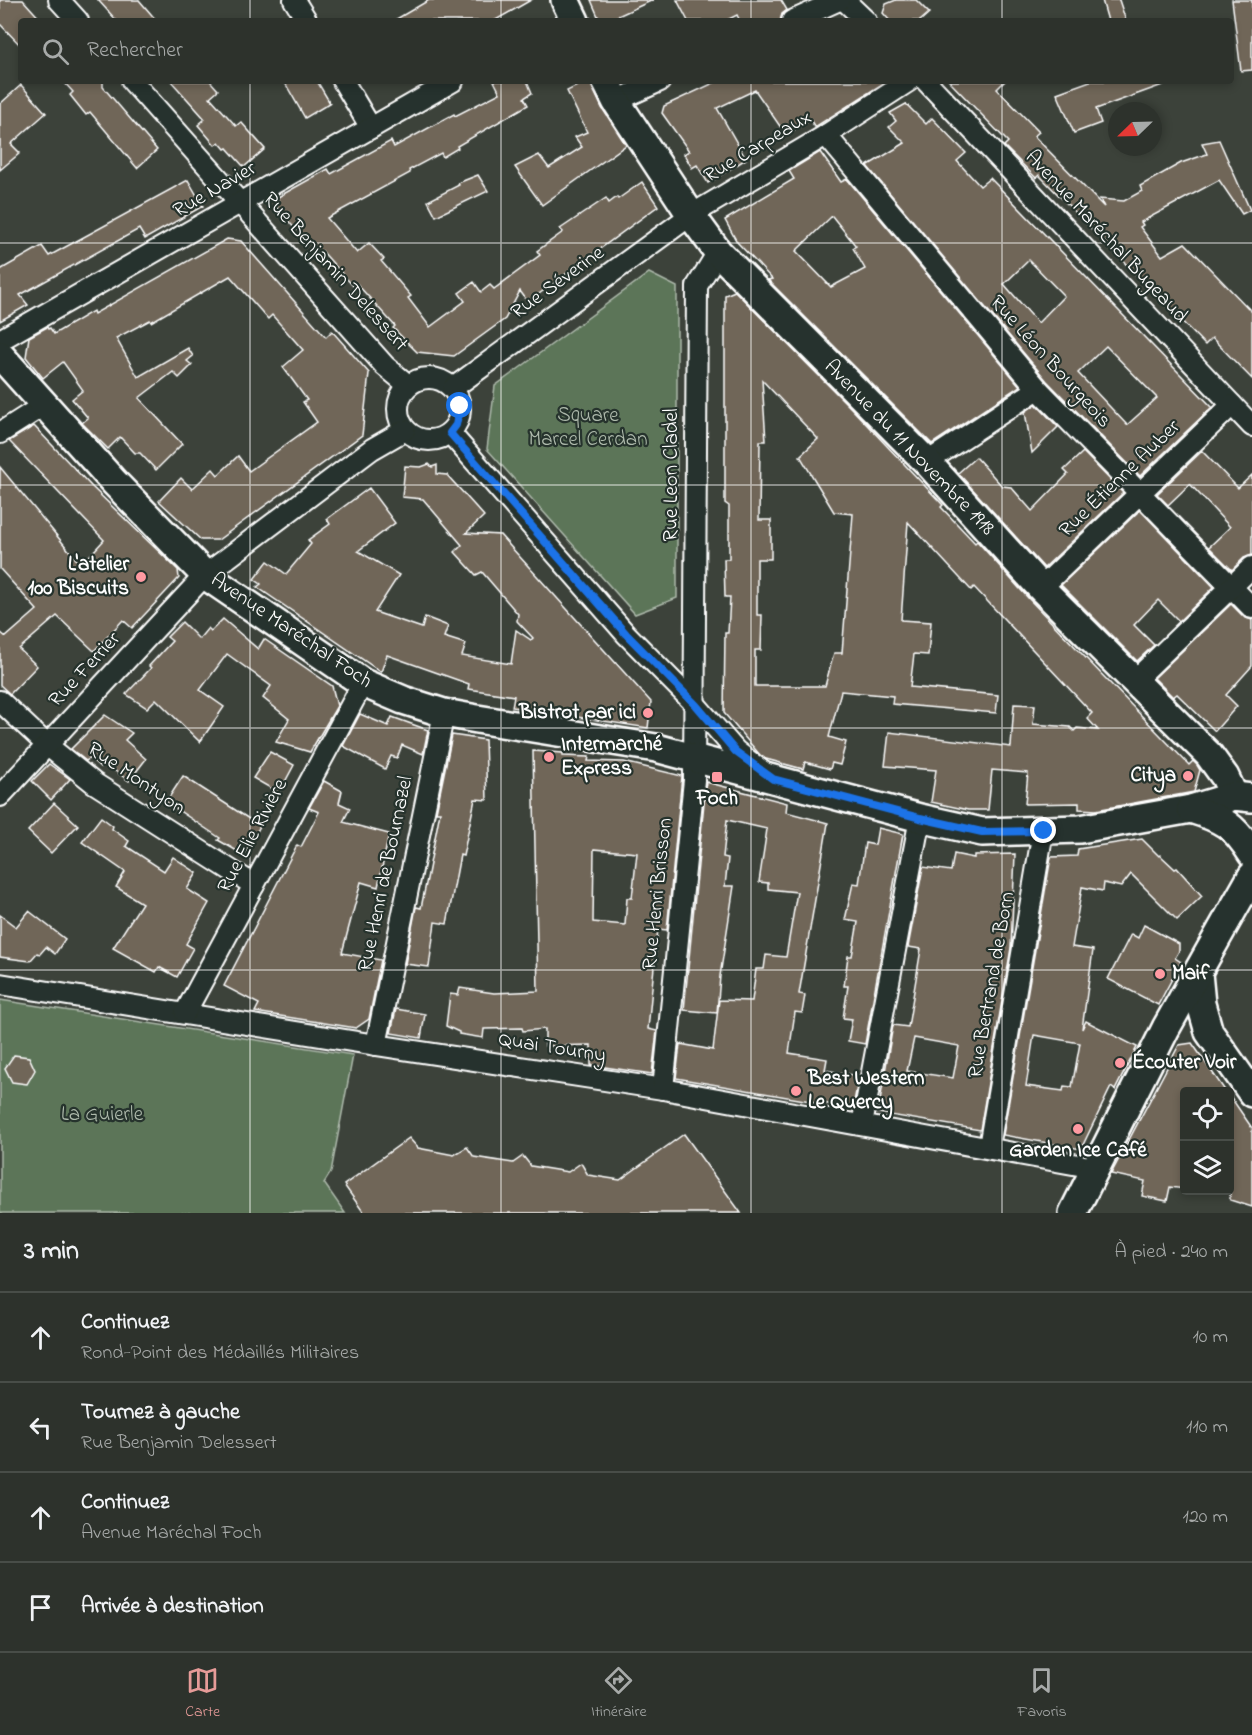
<!DOCTYPE html>
<html lang="fr">
<head>
<meta charset="utf-8">
<style>
  :root { --surface:#2d322c; --page:#353a34; --text:#f1f3f6; --muted:#a7aaa9; --line:#484d48; --accent:#e69b98 }
  body { margin:0; font-family:"Indie Flower",sans-serif; background:var(--page); color:var(--text) }
  .controls { position:absolute; right:18px; bottom:18px; display:grid; overflow:hidden; border-radius:6px; box-shadow:0 3px 9px #0003 }
  .controls button { width:54px; height:54px; display:grid; place-items:center; padding:0; border:0; border-bottom:2px solid var(--line); background:var(--surface); color:var(--text); font:30px sans-serif }
  .compass { position:absolute; left:1108px; top:102px; width:54px; height:54px; border-radius:50%; background:var(--surface); box-shadow:0 3px 9px #0003; rotate:247deg }
  .stop { position:absolute; width:18px; height:18px; margin:-14px; border:4px solid #1a73e8; border-radius:50%; background:#fff }
  .stop.end { background:#1a73e8; border-color:#fff; box-shadow:0 2px 6px #0008 }
  .list { margin:0; padding:0; list-style:none }
  h2 { display:flex; justify-content:space-between; align-items:center; height:78px; margin:0; padding:0 24px; font-size:26px }
  h2 small { font-size:20px; font-weight:400; color:var(--muted) }
  .list li { display:grid; grid-template-columns:39px 1fr auto; gap:18px; align-items:center; box-sizing:border-box; height:90px; padding:0 24px; border-top:2px solid var(--line) }
  .list b { display:block; font-size:22px; white-space:nowrap }
  .list p { margin:0; font-size:20px; white-space:nowrap; color:var(--muted) }
  .list em { font-size:20px; font-style:normal; color:var(--muted) }
  .icon { flex:none; width:33px; height:33px; fill:none; stroke:currentColor; stroke-width:2; stroke-linecap:round; stroke-linejoin:round }
  .map { position:relative; flex:none; width:1252px; height:1213px; overflow:hidden }
  .search { position:absolute; background:var(--surface); box-shadow:0 3px 9px #0003; left:18px; right:18px; top:18px; height:66px; display:flex; align-items:center; gap:15px; box-sizing:border-box; padding:0 21px; border-radius:6px; color:var(--muted); font-size:22px }
  .sheet { height:438px; background:var(--surface) }
  nav { display:flex; justify-content:space-around; align-items:center; box-sizing:border-box; height:84px; border-top:2px solid var(--line); background:var(--surface); font-size:16px; color:var(--muted) }
  nav a { display:grid; justify-items:center; gap:3px }
  nav .on { color:var(--accent) }
  .map>svg:first-child { display:block }
  .green { fill:#5c7459; stroke:#aebaac; stroke-width:1.5 }
  .building { fill:#706659; stroke:#fff; stroke-width:1.5; fill-rule:evenodd }
  .lines { fill:none; stroke-linecap:round; stroke-linejoin:round }
  .street-casing { stroke:#fff; stroke-width:24 }
  .secondary-casing { stroke:#fff; stroke-width:32 }
  .street { stroke:#26332d; stroke-width:20 }
  .secondary { stroke:#26332d; stroke-width:27 }
  .route { stroke:#1a73e8; stroke-width:8 }
  .grid { fill:none; stroke:#fff; stroke-width:1.5; stroke-opacity:0.55 }
  .poi-dot { fill:#ff9aa2; stroke:#26332d; stroke-width:2 }
  .labels { text-anchor:middle; dominant-baseline:central; stroke-width:4.5; stroke-linejoin:round; paint-order:stroke }
  .street-label { font-size:21px; fill:#fff; stroke:#26332d }
  .park-label { font-size:21px; fill:#aebaac; stroke:#26332d }
  .poi-label { font-size:21px; font-weight:bold; fill:#fff; stroke:#26332d; text-anchor:start }
</style>
</head>
<body>
<div class="map">
<svg width="1252" height="1213" viewBox="0 0 1252 1213">
  <rect width="100%" height="100%" fill="#3c423a"/>
  <filter id="ink" filterUnits="userSpaceOnUse"><feTurbulence type="fractalNoise" baseFrequency=".0167" numOctaves="2"/><feDisplacementMap in="SourceGraphic" scale="12" xChannelSelector="R" yChannelSelector="G"/><feConvolveMatrix kernelMatrix="1 2 1 2 8 2 1 2 1" color-interpolation-filters="sRGB"/></filter>
  <g filter="url(#ink)">
    <g class="green">
      <polygon points="649,273 677,287 677,598 635,614 487,449 495,386"/>
      <polygon points="0,1000 353,1055 331,1172 324,1183 345,1213 0,1213"/>
    </g>
    <g class="building">
      <polygon points="0,0 23,0 42,21 21,21 21,46 0,24"/>
      <polygon points="98,0 139,0 157,21 117,21"/>
      <polygon points="429,0 531,0 494,21 393,21"/>
      <polygon points="591,0 653,0 607,21 600,21"/>
      <polygon points="677,0 781,0 787,10 782,14 780,21 740,21 737,15 725,21 688,21"/>
      <polygon points="896,0 916,0 929,13 920,21 890,21 883,13 886,4"/>
      <polygon points="1102,0 1119,0 1126,21 1108,21"/>
      <polygon points="1232,0 1252,0 1252,70 1241,71"/>
      <polygon points="63,81 103,81 103,87 157,150 137,168 90,112 86,115 70,95 73,92"/>
      <polygon points="171,81 210,81 218,90 210,97 236,126 241,122 265,149 244,167 227,148 225,149 219,142 215,145 198,125 205,119"/>
      <polygon points="284,81 317,81 330,103 305,118"/>
      <polygon points="494,81 527,81 532,93 524,98 528,105 457,146 458,148 443,157 441,153 409,170 410,173 327,218 357,253 369,243 384,259 381,261 411,296 408,298 430,327 465,301 459,293 474,282 481,292 490,285 494,289 540,255 537,251 563,232 560,229 606,198 609,203 617,197 618,199 642,182 658,206 528,302 520,291 505,319 454,356 417,352 393,328 395,326 357,284 354,287 322,251 319,254 298,228 296,230 277,208 278,197 328,169 331,174 391,141 394,147 454,114 455,116 500,93"/>
      <polygon points="587,81 590,81 602,108 626,145 542,205 515,167 539,155 549,168 582,147 575,137 587,132 567,91"/>
      <polygon points="718,81 887,81 815,127 810,120 786,135 755,90 717,108 746,159 708,183 697,165 692,168 684,154 689,151 662,113 664,106"/>
      <polygon points="949,81 1005,81 997,89 1039,132 1034,136 1104,207 1100,199 1124,201 1142,191 1140,186 1181,163 1207,154 1202,143 1219,140 1250,210 1242,214 1219,180 1141,222 1143,225 1140,227 1162,256 1185,243 1252,312 1252,379 1212,338 1205,345 1039,175 1036,178 1004,146 1008,142"/>
      <polygon points="1090,81 1167,81 1168,83 1096,109 1101,123 1074,133 1057,93"/>
      <polygon points="21,85 46,113 11,144 20,153 0,170 0,104"/>
      <path d="M906 104 926 124 932 118 966 153 957 161 980 186 990 178 1212 407 1140 476 1047 381 867 166 905 143 889 127 896 121 890 113ZM1029 260 1064 296 1038 323 1004 284ZM1106 346 1157 398 1127 425 1078 373Z"/>
      <path d="M820 152 841 182 847 179 1020 386 932 444 768 280 772 279 737 242 725 220 794 179 789 171ZM832 216 856 246 853 248 865 269 831 287 796 251Z"/>
      <polygon points="478,175 488,191 436,216 428,201 459,185 458,183"/>
      <polygon points="188,180 203,206 145,239 139,229 20,295 28,305 0,321 0,270 42,246 49,256"/>
      <polygon points="227,239 241,241 326,337 332,331 369,373 362,435 218,540 201,540 159,501 181,478 192,489 213,469 218,475 238,456 249,471 317,422 303,402 307,400 283,367 303,350 272,315 268,319 230,276 151,322 150,320 116,338 138,377 188,348 193,356 187,361 192,365 179,378 173,372 139,398 182,444 156,470 140,453 135,453 120,437 108,449 82,423 88,418 72,399 83,390 63,362 43,378 26,357 29,337 47,327 48,329 50,328 54,334 93,311 94,314"/>
      <path d="M735 291 851 408 943 505 941 507 975 543 977 541 1029 599 1189 765 1193 761 1197 765 1200 770 1194 792 1096 810 1079 809V803L1025 804 1028 773 992 770 988 810H968L931 802 936 770 885 766 889 732 1011 747 1014 704 1035 705 1033 724 1070 727 1074 731 1077 728 1098 730 1087 718 1092 713 974 587 971 590 908 522 901 620 931 622 928 655 914 654 910 687 998 695 996 713 892 704 893 696 841 691 829 737 846 742 840 765 832 763 830 769 805 762 803 769 766 759 760 755 724 713 725 633H728L730 597H725L724 559H729V506L725 503V295ZM762 380 818 439 800 456 834 512 853 514 842 653H834L825 686H755V650H761L762 615H757V559H771V520H759L760 441H766Z"/>
      <polygon points="1036,404 1058,427 1032,453 1025,412"/>
      <polygon points="34,426 91,486 178,570 179,578 132,628 123,620 94,651 57,616 19,649 37,666 10,694 0,685 0,632 6,637 37,610 0,569 0,467 81,565 104,540 9,441"/>
      <polygon points="1202,451 1238,488 1252,475 1252,555 1244,558 1232,570 1209,547 1230,527 1190,484 1168,505 1157,494"/>
      <polygon points="1083,452 1123,493 1044,568 958,473 976,457 1002,486 1011,487 1032,511 1068,474 1064,470"/>
      <polygon points="429,464 432,467 437,465 437,474 447,475 484,516 466,533 500,535 651,702 648,728 512,707 514,696 468,689 469,684 387,655 381,672 257,587 261,584 254,579 268,561 286,574 311,544 308,540 330,524 327,519 369,488 395,523 358,551 399,575 375,612 422,628 425,617 448,626 444,637 466,644 462,656 511,664 516,630 531,640 533,638 517,621 518,614 482,572 476,575 455,552 462,545 423,499 402,497 405,466 421,467"/>
      <polygon points="1140,510 1214,587 1179,621 1158,600 1134,625 1154,645 1137,661 1061,585"/>
      <polygon points="1231,604 1244,617 1252,620 1252,666 1226,695 1237,706 1215,731 1177,694 1173,697 1154,678"/>
      <polygon points="223,619 258,649 264,639 332,686 337,706 310,752 276,742 289,719 263,698 271,686 227,654 200,690 224,707 200,742 156,699 147,708 126,694 151,668 149,666 172,641 167,637 182,622 199,639 208,628 211,631"/>
      <polygon points="360,714 388,726 392,717 428,730 423,754 402,745 397,758 391,756 385,769 343,746"/>
      <polygon points="105,715 132,733 125,740 146,759 129,781 104,763 100,767 90,758 86,761 71,749"/>
      <polygon points="452,735 485,740 487,800 475,799 463,856 460,855 447,924 435,922 429,967 405,964 416,907 421,908 428,874 440,812 436,812"/>
      <path d="M533 751 563 753V756L589 757 588 761 624 762 682 776 667 930 658 929 653 977 648 1029 657 1031 652 1074 591 1065V1045L545 1046V1029L523 1031 522 1028 484 1029 483 1038 459 1034V1032L446 1026 450 994 458 995 460 988 494 993 538 991ZM594 849 637 853 632 898H627L625 925 593 922Z"/>
      <polygon points="270,752 294,765 279,793 253,778"/>
      <polygon points="49,764 70,779 51,800 32,781"/>
      <polygon points="183,776 260,826 244,855 218,840 220,838 166,802"/>
      <polygon points="324,781 342,791 339,803 350,808 343,822 389,834 378,887 361,882 342,953 381,960 369,1019 356,1028 255,1012 259,1004 224,986 297,845 301,847 319,812 309,808"/>
      <polygon points="706,782 787,803 786,812 828,823 799,994 805,995 802,1013 795,1012 789,1053 827,1059 825,1070 859,1076 853,1107 851,1108 676,1078 680,1044 713,1050 719,1000 752,1001 756,969 764,969 766,955 786,957 797,892 768,889 768,883 759,882 767,829 727,820 723,857 728,858 725,886 734,886 720,976 717,1013 684,1010"/>
      <polygon points="54,803 78,825 51,853 28,831"/>
      <polygon points="101,817 113,826 112,829 129,841 126,846 164,871 173,857 197,873 187,889 209,903 186,944 193,948 177,977 159,967 156,972 113,948 142,903 116,887 125,872 82,842"/>
      <polygon points="878,828 903,834 865,1044 848,1041 852,1019 843,1018 848,986 844,986 848,956 852,956 858,922 845,920 853,883 859,884 865,843 875,845"/>
      <path d="M1142 839 1159 856 1160 855 1175 869 1177 868 1202 896 1177 920 1131 874 1121 887 1104 883 1103 891 1082 887 1072 947 1093 950 1082 1029 1086 1021 1137 1047 1115 1090 1111 1087 1081 1149 1003 1135 1051 857 1077 856 1078 849ZM1034 1035 1080 1043 1072 1087 1064 1086 1063 1091 1026 1086Z"/>
      <path d="M954 854 974 858V855L1015 854 1011 948 980 1130 878 1113 893 1025 908 1027 921 949 908 947 923 867 951 871ZM914 1038 959 1046 953 1078 907 1071Z"/>
      <polygon points="29,911 65,939 55,954 46,947 40,954 37,953 30,961 0,957 0,915 16,927"/>
      <polygon points="1144,925 1179,944 1179,951 1175,958 1181,962 1158,1005 1108,979 1131,934 1138,938"/>
      <polygon points="396,1009 425,1014 421,1038 391,1033"/>
      <polygon points="1192,1043 1226,1092 1185,1092 1185,1189 1170,1187 1167,1201 1142,1196 1145,1181 1111,1174 1179,1045"/>
      <polygon points="14,1055 29,1057 35,1070 27,1084 12,1082 5,1068"/>
      <polygon points="1230,1096 1252,1128 1252,1207 1230,1200"/>
      <polygon points="684,1134 741,1213 364,1213 344,1185 409,1138 418,1148 454,1155 467,1147 474,1157 513,1163 523,1156 531,1166 568,1172 581,1163 588,1175 620,1180"/>
    </g>
    <g class="lines">
      <g class="street-casing">
        <g id="street">
          <polyline points="59,0 78,21"/>
          <polyline points="294,0 307,21"/>
          <polyline points="844,0 866,21"/>
          <polyline points="792,21 839,0"/>
          <polyline points="132,81 385,366 408,385"/>
          <polyline points="343,81 371,128"/>
          <polyline points="926,81 1252,426"/>
          <polyline points="616,101 660,81"/>
          <polyline points="826,135 1038,389 1252,608"/>
          <polyline points="0,340 453,81"/>
          <circle cx="429" cy="409" r="31"/>
          <polyline points="453,388 691,215 826,135 909,81"/>
          <polyline points="0,433 44,405"/>
          <polyline points="450,433 626,634 696,705 736,751 766,774"/>
          <polyline points="927,462 1038,389"/>
          <polyline points="1041,588 1232,405"/>
          <polyline points="1134,681 1252,567"/>
          <polyline points="0,701 48,746 94,783 254,885"/>
          <polyline points="0,796 205,575 372,449 405,430"/>
          <polyline points="0,984 376,1045 663,1089 1095,1168"/>
          <polyline points="185,1013 363,683"/>
          <polyline points="376,1045 444,713"/>
          <polyline points="663,1089 694,780 697,286 718,252"/>
          <polyline points="862,1125 920,818"/>
          <polyline points="989,1147 1043,831"/>
        </g>
      </g>
      <g class="secondary-casing">
        <g id="secondary">
          <polyline points="565,0 575,21"/>
          <polyline points="606,81 616,101 691,215 718,252 927,462 1041,588 1209,755 1225,777 1234,796"/>
          <polyline points="0,355 114,482 205,575 363,683 403,700 444,713 477,719 656,748 920,818 982,832 1080,829 1191,809 1234,796 1252,798"/>
          <path d="M1191 809C1223 819 1234 825 1252 854"/>
          <polyline points="1198,973 1201,1004 1209,1032 1252,1093"/>
          <polyline points="1073,1213 1166,1028 1252,876"/>
        </g>
      </g>
      <use href="#street" class="street"/>
      <use href="#secondary" class="secondary"/>
    </g>
  </g>
  <g class="lines" filter="url(#ink)">
    <polyline class="route" points="460,406 456,425 450,433 456,440 626,634 696,705 736,752 773,779 920,818 982,832 1044,831"/>
  </g>
  <path class="grid" d="M250 0V21M501 0V21M751 0V21M1002 0V21M250 81V1213M501 81V1213M751 81V1213M1002 81V1213M0 243H1252M0 485H1252M0 728H1252M0 970H1252"/>
  <g class="poi-dot">
    <circle cx="141" cy="577" r="6"/>
    <circle cx="648" cy="713" r="6"/>
    <circle cx="549" cy="757" r="6"/>
    <circle cx="1188" cy="776" r="6"/>
    <rect x="711" y="771" width="12" height="12" rx="3"/>
    <circle cx="1160" cy="974" r="6"/>
    <circle cx="1120" cy="1063" r="6"/>
    <circle cx="796" cy="1091" r="6"/>
    <circle cx="1078" cy="1129" r="6"/>
  </g>
  <g class="labels">
    <g class="street-label">
      <text transform="translate(758 147) rotate(-31)">Rue Carpeaux</text>
      <text transform="translate(215 190) rotate(-30)">Rue Navier</text>
      <text transform="translate(1106 237) rotate(47)">Avenue Maréchal Bugeaud</text>
      <text transform="translate(335 272) rotate(48)">Rue Benjamin Delessert</text>
      <text transform="translate(558 283) rotate(-36)">Rue Séverine</text>
      <text transform="translate(1050 362) rotate(48)">Rue Léon Bourgeois</text>
      <text transform="translate(909 448) rotate(46)">Avenue du 11 Novembre 1918</text>
      <text transform="translate(672 475) rotate(-90)">Rue Leon Cladel</text>
      <text transform="translate(1120 479) rotate(-44)">Rue Étienne Auber</text>
      <text transform="translate(291 631) rotate(34)">Avenue Maréchal Foch</text>
      <text transform="translate(85 670) rotate(-47)">Rue Ferrier</text>
      <text transform="translate(136 779) rotate(34)">Rue Montyon</text>
      <text transform="translate(253 836) rotate(-62)">Rue Elie Rivière</text>
      <text transform="translate(386 874) rotate(-78)">Rue Henri de Bournazel</text>
      <text transform="translate(658 894) rotate(-84)">Rue Henri Brisson</text>
      <text transform="translate(992 985) rotate(-80)">Rue Bertrand de Born</text>
      <text transform="translate(552 1048) rotate(9)">Quai Tourny</text>
    </g>
    <g class="park-label">
      <text x="588" y="416">Square<tspan x="588" dy="24">Marcel Cerdan</tspan></text>
      <text x="102" y="1115">La Guierle</text>
    </g>
    <g class="poi-label">
      <text x="129" y="565" text-anchor="end">L'atelier<tspan x="129" dy="24">100 Biscuits</tspan></text>
      <text x="636" y="713" text-anchor="end">Bistrot par ici</text>
      <text x="561" y="745">Intermarché<tspan x="561" dy="24">Express</tspan></text>
      <text x="1176" y="776" text-anchor="end">Citya</text>
      <text x="717" y="799" text-anchor="middle">Foch</text>
      <text x="1172" y="974">Maif</text>
      <text x="1132" y="1063">Écouter Voir</text>
      <text x="808" y="1079">Best Western<tspan x="808" dy="24">Le Quercy</tspan></text>
      <text x="1078" y="1151" text-anchor="middle">Garden Ice Café</text>
    </g>
  </g>
</svg>
<div class="controls">
<button><svg class="icon" aria-label="locate" viewBox="0 0 24 24"><circle cx="12" cy="12" r="6"/><path d="M12 2v4M12 18v4M2 12h4M18 12h4"/></svg></button>
<button><svg class="icon" aria-label="layers" viewBox="0 0 24 24"><path d="M12 4l9 5-9 5-9-5zM3 14l9 5 9-5"/></svg></button>
</div>
<svg class="compass" viewBox="-18 -18 36 36"><path d="M0-13l5 13h-10z" fill="#e53935"/><path d="M0 13l5-13h-10z" fill="#a7aaa9"/></svg>
<div class="stop" style="left:460px;top:406px"></div>
<div class="stop end" style="left:1044px;top:831px"></div>
<div class="search"><svg class="icon" aria-label="search" viewBox="0 0 24 24"><circle cx="10" cy="10" r="6"/><path d="M15 15l6 6"/></svg>Rechercher</div>
</div>
<section class="sheet">
<h2>3 min<small>À pied · 240 m</small></h2>
<ul class="list">
<li><svg class="icon" aria-label="ahead" viewBox="0 0 24 24"><path d="M12 20V5M6 11l6-6 6 6"/></svg><div><b>Continuez</b><p>Rond-Point des Médaillés Militaires</p></div><em>10 m</em></li>
<li><svg class="icon" aria-label="left" viewBox="0 0 24 24"><path d="M17 20v-9H6M10 6l-5 5 5 5"/></svg><div><b>Tournez à gauche</b><p>Rue Benjamin Delessert</p></div><em>110 m</em></li>
<li><svg class="icon" aria-label="ahead" viewBox="0 0 24 24"><path d="M12 20V5M6 11l6-6 6 6"/></svg><div><b>Continuez</b><p>Avenue Maréchal Foch</p></div><em>120 m</em></li>
<li><svg class="icon" aria-label="arrive" viewBox="0 0 24 24"><path d="M6 21V4h12l-3 4 3 4H6"/></svg><div><b>Arrivée à destination</b></div></li>
</ul>
</section>
<nav>
<a class="on"><svg class="icon" aria-label="map" viewBox="0 0 24 24"><path d="M3 6l6-2 6 2 6-2v14l-6 2-6-2-6 2zM9 4v14M15 6v14"/></svg>Carte</a>
<a><svg class="icon" aria-label="directions" viewBox="0 0 24 24"><path d="M12 3l9 9-9 9-9-9zM9 14v-3h6M13 9l2 2-2 2"/></svg>Itinéraire</a>
<a><svg class="icon" aria-label="saved" viewBox="0 0 24 24"><path d="M7 4h10v16l-5-4-5 4z"/></svg>Favoris</a>
</nav>
</body>
</html>
